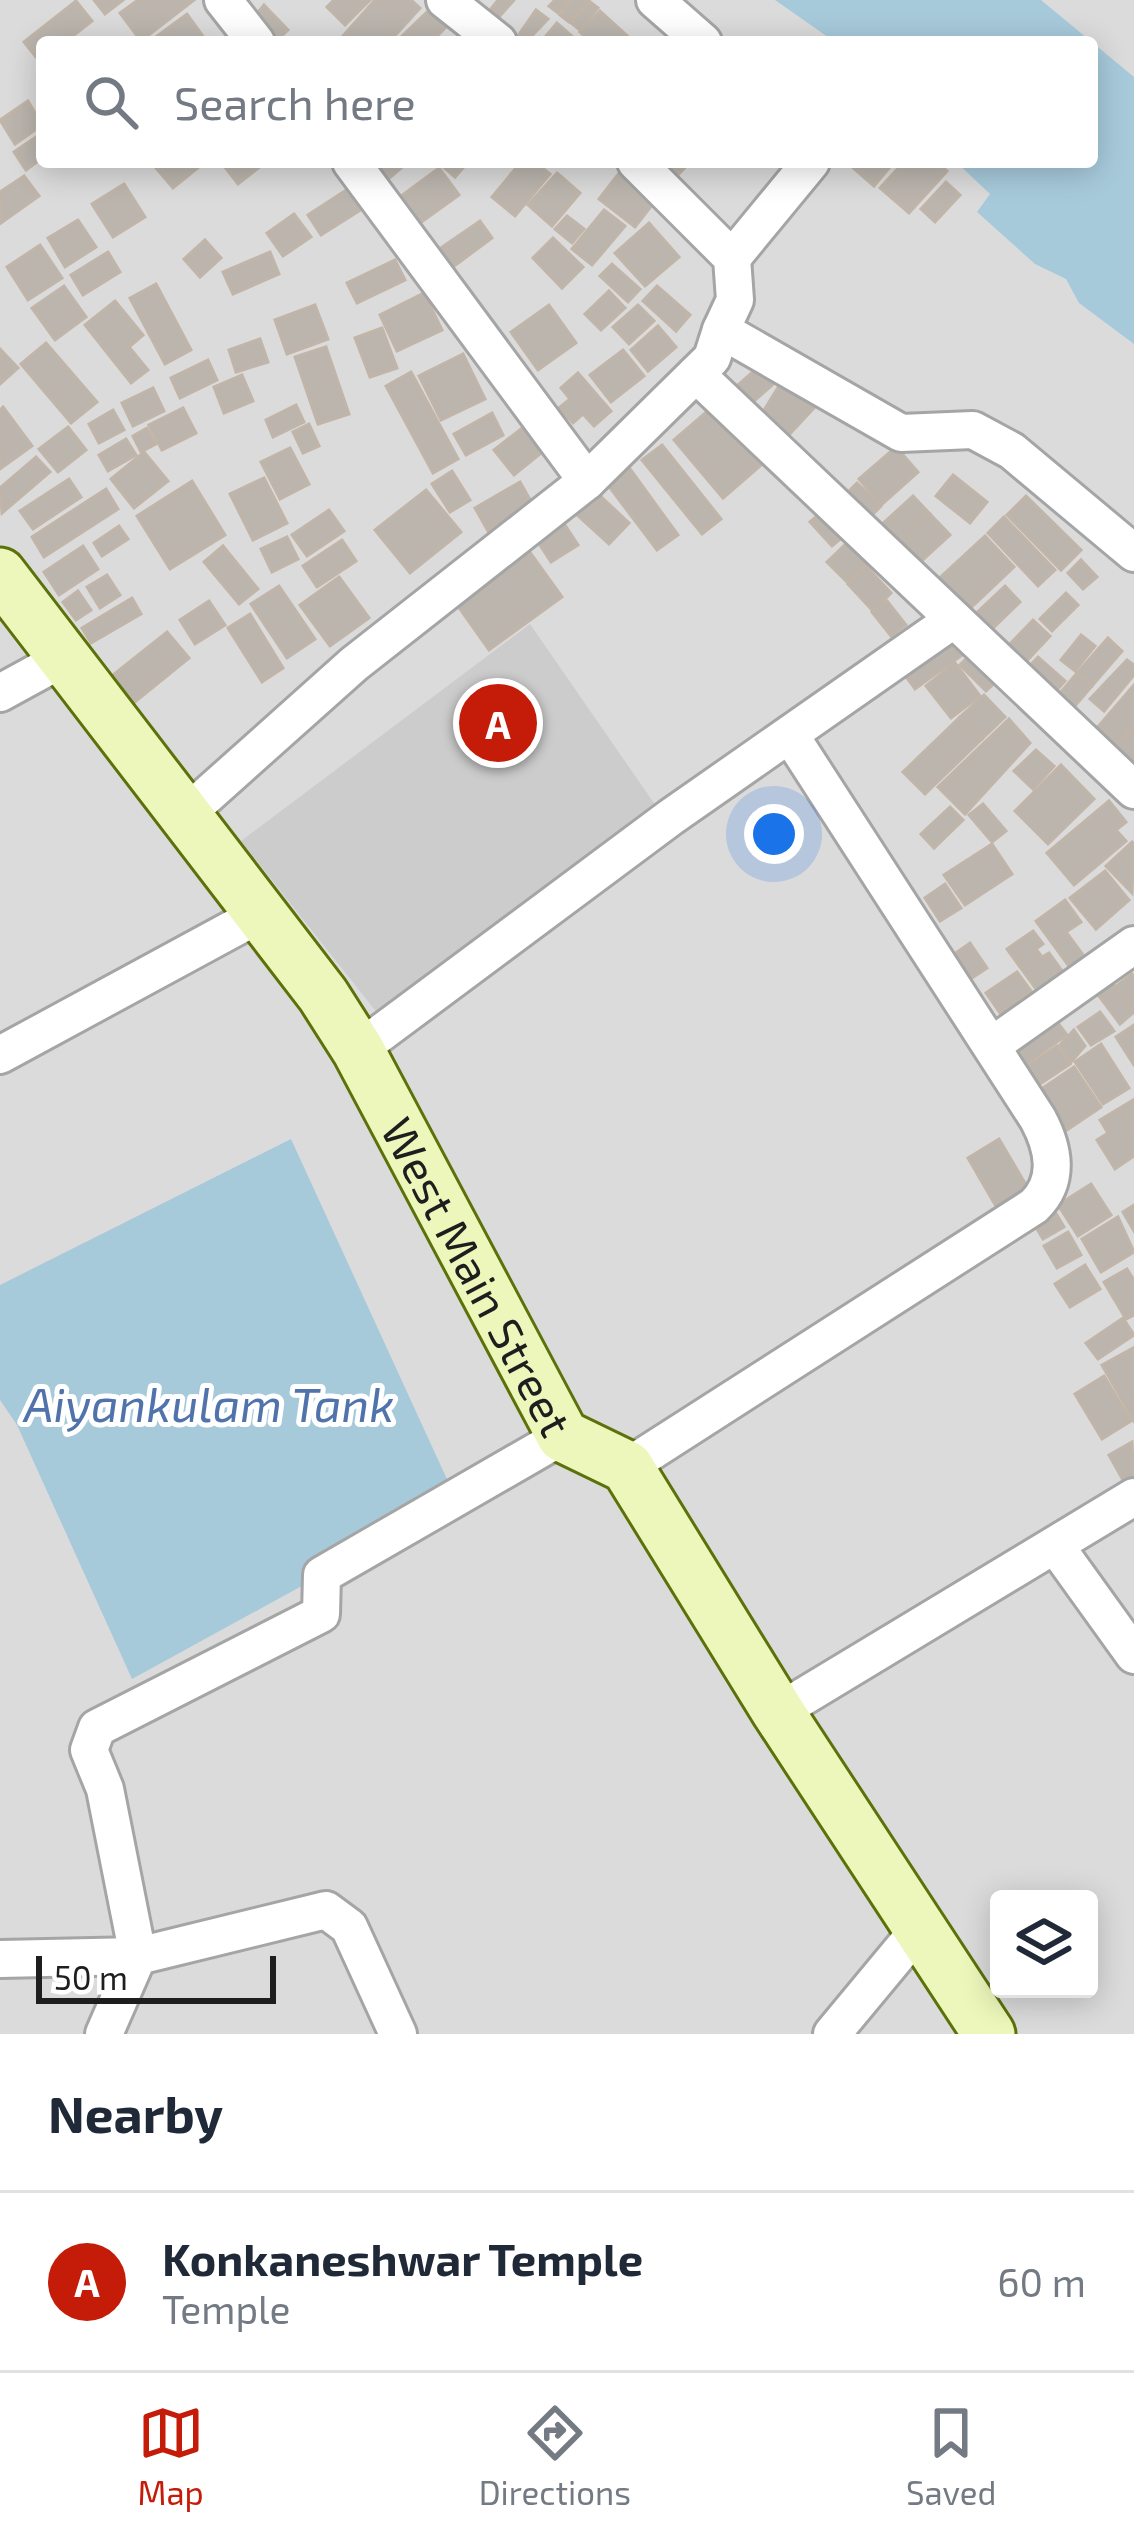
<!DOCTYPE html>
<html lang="en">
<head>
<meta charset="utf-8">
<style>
  :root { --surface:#fff; --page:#f6f6f7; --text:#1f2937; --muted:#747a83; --line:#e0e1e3; --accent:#c41c09 }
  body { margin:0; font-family:"Exo 2",sans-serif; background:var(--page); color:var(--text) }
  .controls { position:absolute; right:36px; bottom:36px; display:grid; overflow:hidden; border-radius:12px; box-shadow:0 6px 30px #0003 }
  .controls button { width:108px; height:108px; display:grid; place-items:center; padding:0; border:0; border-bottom:3px solid var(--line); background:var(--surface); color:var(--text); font:60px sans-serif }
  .scale { position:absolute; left:36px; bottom:30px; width:240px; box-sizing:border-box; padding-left:12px; border:6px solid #1e1e1e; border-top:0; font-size:33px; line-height:42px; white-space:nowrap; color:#1e1e1e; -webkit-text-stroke:9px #fff; paint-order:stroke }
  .you { position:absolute; left:774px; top:834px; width:42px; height:42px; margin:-30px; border:9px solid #fff; border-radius:50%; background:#1a73e8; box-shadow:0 0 0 18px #1a73e833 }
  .badge { display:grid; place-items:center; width:78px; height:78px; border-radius:50%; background:var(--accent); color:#fff; font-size:39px; font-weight:700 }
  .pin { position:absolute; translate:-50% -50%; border:6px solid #fff; box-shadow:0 3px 12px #0006 }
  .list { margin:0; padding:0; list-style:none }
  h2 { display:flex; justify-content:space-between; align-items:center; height:156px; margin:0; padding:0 48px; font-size:51px }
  h2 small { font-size:39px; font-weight:400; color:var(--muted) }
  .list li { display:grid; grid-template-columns:78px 1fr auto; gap:36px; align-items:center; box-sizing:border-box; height:180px; padding:0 48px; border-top:3px solid var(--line) }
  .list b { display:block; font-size:45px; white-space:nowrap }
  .list p { margin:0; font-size:39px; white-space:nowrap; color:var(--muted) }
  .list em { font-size:39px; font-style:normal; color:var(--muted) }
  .icon { flex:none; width:66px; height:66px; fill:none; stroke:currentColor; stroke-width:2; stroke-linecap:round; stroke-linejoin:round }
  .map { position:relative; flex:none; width:1134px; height:2034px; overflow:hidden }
  .search { position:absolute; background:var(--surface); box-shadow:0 6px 30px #0003; left:36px; right:36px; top:36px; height:132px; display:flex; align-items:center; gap:30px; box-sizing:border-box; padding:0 42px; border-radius:12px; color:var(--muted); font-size:45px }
  .sheet { height:336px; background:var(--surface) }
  nav { display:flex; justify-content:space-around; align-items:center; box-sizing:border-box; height:168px; border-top:3px solid var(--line); background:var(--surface); font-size:33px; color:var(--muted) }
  nav a { display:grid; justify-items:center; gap:6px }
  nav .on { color:var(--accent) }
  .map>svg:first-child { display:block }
  .residential { fill:#dcdbdb; fill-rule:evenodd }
  .religious { fill:#ccc }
  .water { fill:#a7cadb }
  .building { fill:#bbb5ae; stroke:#c0b5a8; stroke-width:3 }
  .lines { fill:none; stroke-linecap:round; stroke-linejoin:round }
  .street-casing { stroke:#a5a5a5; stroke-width:42 }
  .secondary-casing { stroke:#5b7109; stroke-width:57 }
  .street { stroke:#fff; stroke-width:36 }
  .secondary { stroke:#edf7bb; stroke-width:51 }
  .labels { text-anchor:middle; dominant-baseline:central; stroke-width:10; stroke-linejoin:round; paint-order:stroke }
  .street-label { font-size:45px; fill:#1e1e1e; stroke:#fff }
  .water-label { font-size:48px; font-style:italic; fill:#4f73aa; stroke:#fff }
</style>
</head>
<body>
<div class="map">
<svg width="1134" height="2034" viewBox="0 0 1134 2034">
  <rect width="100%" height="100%" fill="#efede5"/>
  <path class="residential" d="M0 0H1134V2034H0ZM42 42H1092V162H42ZM999 1899H1089V1989H999Z"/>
  <polygon class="religious" points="530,624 667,822 382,1019 241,841"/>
  <g class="water">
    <polygon points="775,0 1041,0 1134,77 1134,344 1079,303 1066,279 1035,264 977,212 990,194 956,162 1092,162 1092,42 835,42"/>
    <polygon points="291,1139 457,1501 132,1679 17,1425 0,1400 0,1285"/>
  </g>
  <g class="building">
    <polygon points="94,0 123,0 105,14"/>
    <polygon points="138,0 194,0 141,41 120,13"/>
    <polygon points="334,0 370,0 345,25 327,7"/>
    <polygon points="375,0 411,0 420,8 389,42 348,42 342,37"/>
    <polygon points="498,0 514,0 499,17 490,10"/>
    <polygon points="555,0 570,0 558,13 549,6"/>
    <polygon points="573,0 587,0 569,22 560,15"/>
    <polygon points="76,1 92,21 65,42 42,42 40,62 24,42"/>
    <polygon points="589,1 598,8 580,30 571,23"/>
    <polygon points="264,5 288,30 275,42 250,22"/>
    <polygon points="536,10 548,19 526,42 518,36"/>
    <polygon points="428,11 445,28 431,42 396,42"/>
    <polygon points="600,11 634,42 591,42 580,32"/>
    <polygon points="187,14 207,42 155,42 153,39"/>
    <polygon points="557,23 574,38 571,42 541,42"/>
    <polygon points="28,101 42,125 15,144 0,120"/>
    <polygon points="42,133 42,158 26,170 14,152"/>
    <polygon points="151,162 205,162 173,188"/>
    <polygon points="221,162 266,162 238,184"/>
    <polygon points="372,162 408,162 386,181"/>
    <polygon points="438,162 468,162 455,177"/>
    <polygon points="521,162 535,162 550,174 515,216 492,197"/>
    <polygon points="662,162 690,162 677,176"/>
    <polygon points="853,162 894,162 874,186 850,165"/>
    <polygon points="904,162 937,162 947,171 909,213 880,188"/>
    <polygon points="439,168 459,195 416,226 397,199"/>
    <polygon points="623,168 659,196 635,227 599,199"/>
    <polygon points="557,173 580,193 552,226 528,205"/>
    <polygon points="24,176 39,196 1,223 0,192"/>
    <polygon points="946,182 960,195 935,222 921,209"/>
    <polygon points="357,183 370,204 321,235 308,215"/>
    <polygon points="124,184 145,217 113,237 92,204"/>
    <polygon points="604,210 625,226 592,265 572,249"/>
    <polygon points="294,214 311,237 283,256 267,233"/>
    <polygon points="567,216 584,229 572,243 555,229"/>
    <polygon points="78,220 96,247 65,267 48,238"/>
    <polygon points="480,221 492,238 450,269 438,250"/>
    <polygon points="649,223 679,257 645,286 615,253"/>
    <polygon points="553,238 583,267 562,288 533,258"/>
    <polygon points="205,240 221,258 200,277 184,259"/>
    <polygon points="40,245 62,278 28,300 7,267"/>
    <polygon points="108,252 120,272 83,295 71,275"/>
    <polygon points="270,252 279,274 233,294 223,272"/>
    <polygon points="395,260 405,280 357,303 347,283"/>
    <polygon points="612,264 640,289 628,302 600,276"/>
    <polygon points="156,284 191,350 165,364 130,298"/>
    <polygon points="64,286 86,317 55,340 32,308"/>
    <polygon points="657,286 690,315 676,331 643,301"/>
    <polygon points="609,291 625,308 601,330 585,314"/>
    <polygon points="424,293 442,330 397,351 380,315"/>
    <polygon points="115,301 143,335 129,347 148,370 131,383 85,325"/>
    <polygon points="315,305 328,339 287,354 275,320"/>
    <polygon points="549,305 576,343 538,370 511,332"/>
    <polygon points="638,305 654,321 629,344 613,327"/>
    <polygon points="658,326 676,347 648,371 631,350"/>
    <polygon points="382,328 397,368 370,377 355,338"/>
    <polygon points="260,339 268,362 236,372 229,350"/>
    <polygon points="46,343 97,402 71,423 21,364"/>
    <polygon points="326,347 349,414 318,424 295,357"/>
    <polygon points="0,349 18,368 0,384"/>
    <polygon points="623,350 644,376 611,402 590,375"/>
    <polygon points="463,354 485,399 441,420 419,376"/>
    <polygon points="208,360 217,380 180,398 171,378"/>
    <polygon points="765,361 780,378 752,403 737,386"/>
    <polygon points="411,372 458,459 433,473 386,386"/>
    <polygon points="578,373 611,411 594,426 583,414 573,423 559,408 570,399 561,388"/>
    <polygon points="242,375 253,401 224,413 214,387"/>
    <polygon points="782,381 815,407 786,438 760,417"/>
    <polygon points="153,388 164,411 133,426 122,403"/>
    <polygon points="296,405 304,422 273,437 266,420"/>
    <polygon points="3,407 32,446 0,469 0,410"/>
    <polygon points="183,408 196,433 162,450 149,425"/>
    <polygon points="711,408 761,465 723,498 674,440"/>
    <polygon points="113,410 124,430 99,443 89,424"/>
    <polygon points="492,413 503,435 466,455 454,434"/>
    <polygon points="309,424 319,446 303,453 293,432"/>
    <polygon points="526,425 546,449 514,475 494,450"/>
    <polygon points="68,427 86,450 58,472 39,449"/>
    <polygon points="147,428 156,444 141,452 133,436"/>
    <polygon points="126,439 136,455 108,471 99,455"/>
    <polygon points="662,445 721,519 702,534 642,460"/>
    <polygon points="896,447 918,472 881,505 859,479"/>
    <polygon points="290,448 309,484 280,499 261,462"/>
    <polygon points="144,452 168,481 134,508 111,479"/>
    <polygon points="36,457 50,472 2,513 0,488"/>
    <polygon points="630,469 678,535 657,550 608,485"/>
    <polygon points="452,471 470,500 450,512 432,484"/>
    <polygon points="953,475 987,502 970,523 936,496"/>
    <polygon points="264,478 287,523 253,540 230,494"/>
    <polygon points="69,479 81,497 33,529 20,511"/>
    <polygon points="192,481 225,535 170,569 137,516"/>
    <polygon points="520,482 533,505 488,531 475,508"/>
    <polygon points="857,483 881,506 864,523 840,500"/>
    <polygon points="106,489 118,509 44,557 32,537"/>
    <polygon points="426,490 461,532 410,573 375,530"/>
    <polygon points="596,492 629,523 609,544 576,514"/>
    <polygon points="913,496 930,514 895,545 879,527"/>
    <polygon points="1026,496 1081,550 1061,570 1007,515"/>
    <polygon points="329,510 344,531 307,556 292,535"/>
    <polygon points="824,510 846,534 832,546 810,522"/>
    <polygon points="930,514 950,535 915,567 895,545"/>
    <polygon points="1004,517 1055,570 1038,586 988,533"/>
    <polygon points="563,522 578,545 551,562 536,539"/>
    <polygon points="119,526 128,539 102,556 94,543"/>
    <polygon points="985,536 1014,567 962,616 933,584"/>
    <polygon points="287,537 298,559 272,572 261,549"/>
    <polygon points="853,537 873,557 847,582 827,562"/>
    <polygon points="342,540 356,561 317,587 303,566"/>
    <polygon points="83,546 98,569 59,595 44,572"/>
    <polygon points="223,546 258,589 239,604 204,562"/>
    <polygon points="526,547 562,597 489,650 453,599"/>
    <polygon points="1081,560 1097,577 1083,589 1068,573"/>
    <polygon points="866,566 891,593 873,611 848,584"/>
    <polygon points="107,575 120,595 100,608 87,587"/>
    <polygon points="339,577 369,618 330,646 300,605"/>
    <polygon points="279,586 315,639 287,658 251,604"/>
    <polygon points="1005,586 1020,602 986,635 970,619"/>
    <polygon points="78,591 91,610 76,620 63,602"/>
    <polygon points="1066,593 1078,605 1052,631 1040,619"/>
    <polygon points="132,598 141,614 91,643 82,628"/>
    <polygon points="209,601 225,625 195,644 180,620"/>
    <polygon points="887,601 906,625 891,636 872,612"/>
    <polygon points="250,614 283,668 262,682 228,628"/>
    <polygon points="1033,620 1050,636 1023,665 1005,649"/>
    <polygon points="167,632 189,658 130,706 108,679"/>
    <polygon points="950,632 965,653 915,689 900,668"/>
    <polygon points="1081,635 1095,646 1075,671 1061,660"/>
    <polygon points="1108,638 1122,651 1092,686 1077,673"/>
    <polygon points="972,653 998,680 986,691 960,665"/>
    <polygon points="1038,657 1065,681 1050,698 1023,673"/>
    <polygon points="1127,660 1134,665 1134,675 1104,711 1090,699"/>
    <polygon points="955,663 980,696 951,718 926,686"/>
    <polygon points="1077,673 1092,686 1069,713 1054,700"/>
    <polygon points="1134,685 1134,724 1115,746 1096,729"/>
    <polygon points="984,695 1005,717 982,739 960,717"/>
    <polygon points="960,717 982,739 925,794 903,772"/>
    <polygon points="1009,719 1030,743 965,814 938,787"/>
    <polygon points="1134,727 1134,764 1115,746"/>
    <polygon points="1036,750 1054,766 1033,789 1014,771"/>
    <polygon points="1061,765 1094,799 1048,844 1015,811"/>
    <polygon points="1109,801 1126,822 1116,830 1126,841 1074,885 1047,853"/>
    <polygon points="983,804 1006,831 992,842 969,815"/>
    <polygon points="950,807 963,820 934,848 921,834"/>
    <polygon points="1132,842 1134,844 1132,893 1106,866"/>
    <polygon points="992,844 1012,874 965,905 944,875"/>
    <polygon points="1105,871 1129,900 1096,929 1070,898"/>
    <polygon points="945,884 961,908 940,921 925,898"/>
    <polygon points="1065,900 1081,922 1066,932 1086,959 1071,969 1036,921"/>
    <polygon points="1033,931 1043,944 1036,949 1042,957 1049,953 1065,975 1039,993 1007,949"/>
    <polygon points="970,943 987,968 969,980 953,955"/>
    <polygon points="1017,972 1031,991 1000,1013 986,993"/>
    <polygon points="1132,974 1134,976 1134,1012 1115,987"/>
    <polygon points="1111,981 1134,1012 1120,1024 1096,992"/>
    <polygon points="1100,1012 1114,1031 1091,1045 1078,1027"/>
    <polygon points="1054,1018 1067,1035 1026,1064 1009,1039"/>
    <polygon points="1134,1025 1134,1065 1116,1037"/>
    <polygon points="1074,1030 1085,1046 1071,1062 1060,1045"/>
    <polygon points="1101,1044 1129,1088 1103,1104 1075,1062"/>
    <polygon points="1057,1046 1070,1064 1040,1084 1028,1066"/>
    <polygon points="1074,1067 1101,1107 1067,1130 1040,1090"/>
    <polygon points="1133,1100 1134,1156 1115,1169 1097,1140 1108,1133 1100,1120"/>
    <polygon points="999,1139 1029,1190 997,1208 968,1158"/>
    <polygon points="1091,1184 1111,1215 1078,1236 1058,1205"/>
    <polygon points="1134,1205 1134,1231 1123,1212"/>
    <polygon points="1054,1210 1064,1227 1043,1239 1033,1222"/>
    <polygon points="1118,1217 1134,1252 1101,1272 1082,1239"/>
    <polygon points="1068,1232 1081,1255 1057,1268 1044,1246"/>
    <polygon points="1085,1265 1100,1289 1070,1307 1055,1284"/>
    <polygon points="1127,1269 1134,1280 1134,1315 1126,1319 1104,1282"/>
    <polygon points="1123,1318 1134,1335 1098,1359 1086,1343"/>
    <polygon points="1133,1348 1134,1350 1134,1421 1102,1365"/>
    <polygon points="1104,1376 1131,1421 1102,1439 1075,1394"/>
    <polygon points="1132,1442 1134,1486 1128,1489 1109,1455"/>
  </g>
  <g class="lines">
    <g class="street-casing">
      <g id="street">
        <polyline points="223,0 256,42"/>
        <polyline points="445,0 498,42"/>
        <polyline points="655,0 703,42"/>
        <polyline points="351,162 587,481"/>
        <polyline points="636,162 732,258 735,300 721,330 901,433 973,430 1012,451 1134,553"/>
        <polyline points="732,258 811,162"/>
        <polyline points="696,374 1134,790"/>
        <polyline points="0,693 64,658"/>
        <polyline points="185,815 354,664 587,481 712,358 721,330"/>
        <polyline points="994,1044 1134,945"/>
        <polyline points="358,1050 671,817 953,620"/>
        <polyline points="0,1055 260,914"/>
        <path d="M627 1467 1034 1206C1060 1181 1054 1149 1038 1119L790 735"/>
        <polyline points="1057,1548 1134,1655"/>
        <polyline points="778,1712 1134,1497"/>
        <polyline points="0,1959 138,1956 326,1910 349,1927 398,2034"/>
        <polyline points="104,2034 138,1956 105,1789 89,1750 97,1728 321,1614 322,1575 563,1436"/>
        <polyline points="832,2034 920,1928"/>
      </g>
    </g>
    <g class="secondary-casing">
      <g id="secondary">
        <path id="s1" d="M0 574 323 995 358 1050 563 1436 627 1467 778 1712 989 2034"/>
      </g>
    </g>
    <use href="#street" class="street"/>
    <use href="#secondary" class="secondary"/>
  </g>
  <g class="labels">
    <g class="street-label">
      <text stroke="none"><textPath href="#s1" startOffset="852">West Main Street</textPath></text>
    </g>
    <g class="water-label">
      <text x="209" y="1403">Aiyankulam Tank</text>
    </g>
  </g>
</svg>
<div class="controls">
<button><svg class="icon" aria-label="layers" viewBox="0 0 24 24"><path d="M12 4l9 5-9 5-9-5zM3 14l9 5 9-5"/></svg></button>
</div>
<div class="scale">50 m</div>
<div class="you"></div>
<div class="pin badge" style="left:498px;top:723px">A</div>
<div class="search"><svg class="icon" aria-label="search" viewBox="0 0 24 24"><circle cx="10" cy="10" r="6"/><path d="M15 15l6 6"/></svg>Search here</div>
</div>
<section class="sheet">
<h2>Nearby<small></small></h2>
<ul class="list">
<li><span class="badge">A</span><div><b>Konkaneshwar Temple</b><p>Temple</p></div><em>60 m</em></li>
</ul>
</section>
<nav>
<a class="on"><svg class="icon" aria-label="map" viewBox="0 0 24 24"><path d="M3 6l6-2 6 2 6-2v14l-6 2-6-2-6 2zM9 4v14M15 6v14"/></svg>Map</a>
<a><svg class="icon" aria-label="directions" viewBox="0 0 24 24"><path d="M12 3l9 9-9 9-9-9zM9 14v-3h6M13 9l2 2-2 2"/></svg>Directions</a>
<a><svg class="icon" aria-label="saved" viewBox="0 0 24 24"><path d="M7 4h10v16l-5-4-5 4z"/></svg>Saved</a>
</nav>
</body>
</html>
